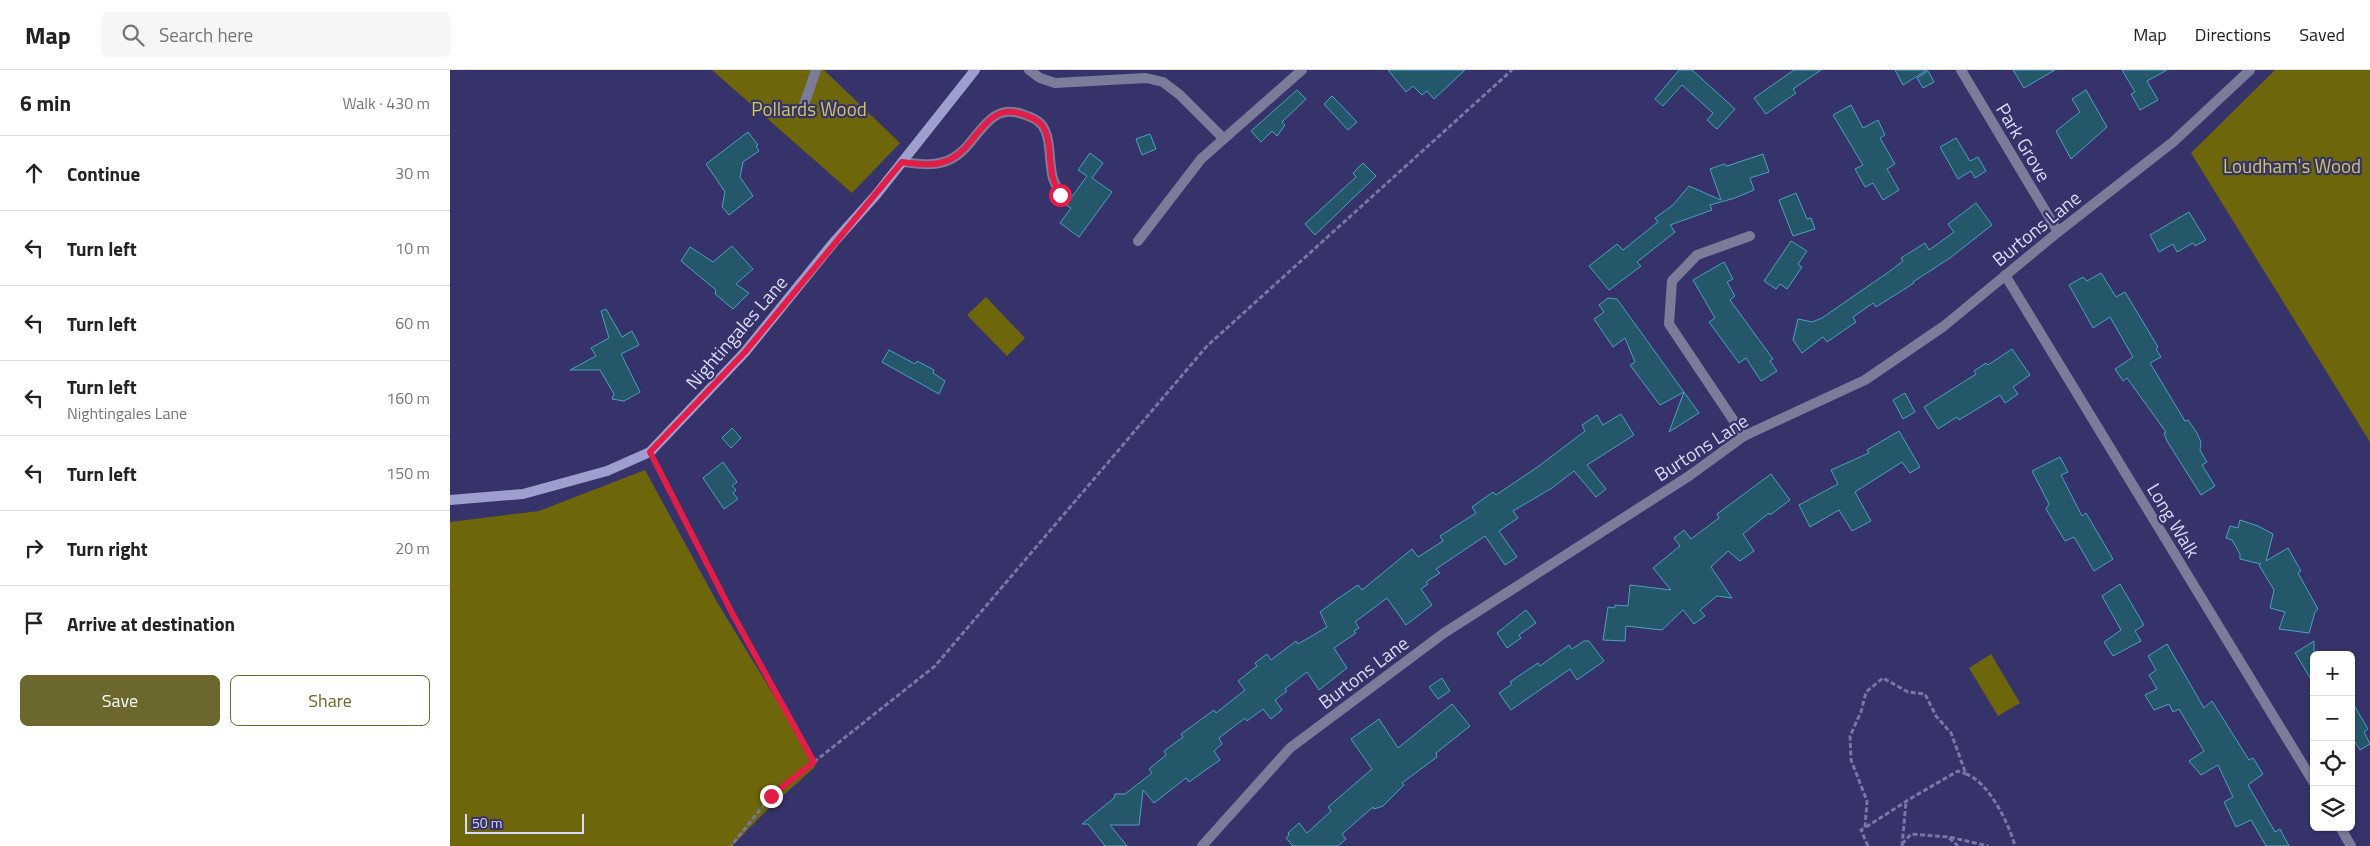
<!DOCTYPE html>
<html lang="en">
<head>
<meta charset="utf-8">
<style>
  :root { --surface:#fff; --page:#f6f6f6; --text:#222; --muted:#767676; --line:#e0e0e0; --accent:#6c672d }
  body { margin:0; font-family:"Titillium Web",sans-serif; background:var(--page); color:var(--text) }
  .controls { position:absolute; right:15px; bottom:15px; display:grid; overflow:hidden; border-radius:8px; box-shadow:0 1px 4px #0004 }
  .controls button { width:45px; height:45px; display:grid; place-items:center; padding:0; border:0; border-bottom:1px solid var(--line); background:var(--surface); color:var(--text); font:25px sans-serif }
  .scale { position:absolute; left:15px; bottom:12px; width:119px; box-sizing:border-box; padding-left:5px; border:2px solid #d9dafc; border-top:0; font-size:14px; line-height:18px; white-space:nowrap; color:#d9dafc; -webkit-text-stroke:4px #36336a; paint-order:stroke }
  .stop { position:absolute; width:15px; height:15px; margin:-11px; border:4px solid #e11d48; border-radius:50%; background:#fff }
  .stop.end { background:#e11d48; border-color:#fff; box-shadow:0 1px 5px #0008 }
  .list { margin:0; padding:0; list-style:none }
  h2 { display:flex; justify-content:space-between; align-items:center; height:65px; margin:0; padding:0 20px; font-size:21px }
  h2 small { font-size:16px; font-weight:400; color:var(--muted) }
  .list li { display:grid; grid-template-columns:32px 1fr auto; gap:15px; align-items:center; box-sizing:border-box; height:75px; padding:0 20px; border-top:1px solid var(--line) }
  .list b { display:block; font-size:19px; white-space:nowrap }
  .list p { margin:0; font-size:16px; white-space:nowrap; color:var(--muted) }
  .list em { font-size:16px; font-style:normal; color:var(--muted) }
  .actions { display:flex; gap:10px; padding:15px 20px }
  .actions a { flex:1; padding:11px 0; border:1px solid var(--accent); border-radius:8px; text-align:center; font-size:18px; color:var(--accent) }
  .actions .main { background:var(--accent); color:#fff }
  .icon { flex:none; width:28px; height:28px; fill:none; stroke:currentColor; stroke-width:2; stroke-linecap:round; stroke-linejoin:round }
  .map { position:relative; flex:none; width:1920px; height:776px; overflow:hidden }
  header { display:flex; align-items:center; gap:30px; box-sizing:border-box; height:70px; padding:0 25px; background:var(--surface); border-bottom:1px solid var(--line) }
  header strong { font-size:24px }
  nav { display:flex; gap:28px; margin-inline-start:auto; font-size:18px }
  .search { width:350px; height:45px; background:var(--page); display:flex; align-items:center; gap:12px; box-sizing:border-box; padding:0 18px; border-radius:8px; color:var(--muted); font-size:19px }
  main { display:flex }
  aside { flex:1; background:var(--surface) }
  .map>svg:first-child { display:block }
  .green { fill:#6e660a }
  .building { fill:#245769; stroke:#4ba1be }
  .lines { fill:none; stroke-linecap:round; stroke-linejoin:round }
  .path { stroke:#7877a5; stroke-width:3; stroke-dasharray:5 2.5; stroke-linecap:butt }
  .service { stroke:#7b7b9a; stroke-width:10 }
  .minor { stroke:#7b7b9a; stroke-width:10 }
  .secondary { stroke:#9e9fcf; stroke-width:10 }
  .route { stroke:#e11d48; stroke-width:6 }
  .labels { text-anchor:middle; dominant-baseline:central; stroke-width:4.5; stroke-linejoin:round; paint-order:stroke }
  .park-label { font-size:19px; fill:#d2c758; stroke:#36336a }
  .street-label { font-size:19px; fill:#d9dafc; stroke:#36336a }
</style>
</head>
<body>
<header>
<strong>Map</strong>
<div class="search"><svg class="icon" aria-label="search" viewBox="0 0 24 24"><circle cx="10" cy="10" r="6"/><path d="M15 15l6 6"/></svg>Search here</div>
<nav><a>Map</a><a>Directions</a><a>Saved</a></nav>
</header>
<main>
<aside>
<h2>6 min<small>Walk · 430 m</small></h2>
<ul class="list">
<li><svg class="icon" aria-label="ahead" viewBox="0 0 24 24"><path d="M12 20V5M6 11l6-6 6 6"/></svg><div><b>Continue</b></div><em>30 m</em></li>
<li><svg class="icon" aria-label="left" viewBox="0 0 24 24"><path d="M17 20v-9H6M10 6l-5 5 5 5"/></svg><div><b>Turn left</b></div><em>10 m</em></li>
<li><svg class="icon" aria-label="left" viewBox="0 0 24 24"><path d="M17 20v-9H6M10 6l-5 5 5 5"/></svg><div><b>Turn left</b></div><em>60 m</em></li>
<li><svg class="icon" aria-label="left" viewBox="0 0 24 24"><path d="M17 20v-9H6M10 6l-5 5 5 5"/></svg><div><b>Turn left</b><p>Nightingales Lane</p></div><em>160 m</em></li>
<li><svg class="icon" aria-label="left" viewBox="0 0 24 24"><path d="M17 20v-9H6M10 6l-5 5 5 5"/></svg><div><b>Turn left</b></div><em>150 m</em></li>
<li><svg class="icon" aria-label="right" viewBox="0 0 24 24"><path d="M7 20v-9h11M14 6l5 5-5 5"/></svg><div><b>Turn right</b></div><em>20 m</em></li>
<li><svg class="icon" aria-label="arrive" viewBox="0 0 24 24"><path d="M6 21V4h12l-3 4 3 4H6"/></svg><div><b>Arrive at destination</b></div></li>
</ul>
<div class="actions"><a class="main">Save</a><a>Share</a></div>
</aside>
<div class="map">
<svg width="1920" height="776" viewBox="0 0 1920 776">
  <rect width="100%" height="100%" fill="#36336a"/>
  <g class="green">
    <polygon points="262,0 374,0 450,73 402,123"/>
    <polygon points="1825,0 1920,0 1920,372 1741,83"/>
    <polygon points="536,227 575,268 557,286 517,245"/>
    <polygon points="195,400 267,532 363,690 365,697 318,739 282,776 0,776 0,452 89,441"/>
    <polygon points="1541,584 1570,633 1548,646 1519,598"/>
  </g>
  <g class="building">
    <polygon points="938,0 1015,0 984,29 977,21 972,25 963,16 956,22"/>
    <polygon points="1229,0 1242,0 1285,39 1267,59 1257,50 1263,43 1232,15 1213,36 1205,29"/>
    <polygon points="1344,0 1371,0 1343,19 1346,23 1316,44 1304,28"/>
    <polygon points="1445,0 1477,0 1453,15"/>
    <polygon points="1563,0 1605,0 1574,18"/>
    <polygon points="1672,0 1717,0 1697,11 1708,30 1690,40 1681,24 1685,22"/>
    <polygon points="1478,1 1484,12 1473,18 1467,8"/>
    <polygon points="847,20 856,29 832,52 835,55 827,66 822,61 811,72 801,61"/>
    <polygon points="1636,20 1657,57 1621,89 1606,61 1630,42 1622,29"/>
    <polygon points="882,26 907,52 898,60 874,34"/>
    <polygon points="1401,35 1413,58 1428,50 1435,65 1430,68 1445,94 1437,99 1449,120 1433,130 1423,113 1415,117 1405,99 1413,95 1383,45"/>
    <polygon points="298,62 308,75 306,76 309,81 293,92 290,107 303,126 279,145 272,137 275,122 256,94"/>
    <polygon points="700,64 706,79 692,85 686,69"/>
    <polygon points="1506,68 1520,91 1528,87 1536,101 1525,108 1521,101 1508,109 1490,77"/>
    <polygon points="640,83 653,93 642,108 662,122 629,167 610,153 621,138 616,135 637,106 628,100"/>
    <polygon points="1313,84 1319,102 1300,108 1304,120 1285,128 1260,135 1262,140 1220,155 1225,162 1187,192 1191,196 1159,220 1139,196 1167,174 1173,180 1208,152 1205,148 1223,135 1239,116 1271,130 1260,99 1274,94 1277,96"/>
    <polygon points="913,93 926,106 865,165 855,154 906,107 903,103"/>
    <polygon points="1346,123 1357,149 1361,148 1365,159 1343,166 1329,130"/>
    <polygon points="1526,133 1542,155 1500,188 1463,212 1464,213 1426,237 1423,233 1403,247 1406,252 1377,272 1373,267 1352,283 1343,270 1348,249 1362,252 1372,248 1440,201 1453,191 1451,188 1475,173 1479,180 1504,162 1498,154"/>
    <polygon points="1739,142 1756,170 1745,176 1743,173 1727,182 1723,174 1709,182 1700,165"/>
    <polygon points="1341,171 1357,181 1348,194 1352,197 1337,219 1330,214 1326,219 1314,211"/>
    <polygon points="282,176 303,199 286,214 299,223 283,239 265,224 266,220 231,191 240,177 263,192"/>
    <polygon points="1274,192 1283,209 1277,212 1285,226 1280,230 1323,289 1320,291 1327,301 1311,311 1296,288 1289,293 1259,252 1265,248 1243,210"/>
    <polygon points="1651,203 1666,227 1675,222 1708,277 1706,279 1711,287 1700,293 1735,351 1738,350 1747,363 1751,372 1750,380 1757,392 1752,395 1765,416 1751,425 1717,371 1714,363 1716,362 1677,308 1673,311 1665,299 1683,287 1660,247 1643,258 1619,215 1633,207 1637,211"/>
    <polygon points="1158,228 1167,229 1249,343 1219,362 1234,322 1210,335 1180,295 1185,292 1175,268 1163,277 1144,249 1154,242 1149,235"/>
    <polygon points="156,239 172,267 182,261 189,275 171,284 190,322 174,331 162,329 164,324 150,300 120,300 146,286 141,278 159,268 151,241"/>
    <polygon points="1562,279 1580,305 1563,317 1568,324 1555,333 1550,325 1509,350 1507,347 1488,359 1474,337 1526,304 1524,301 1536,293 1538,295"/>
    <polygon points="439,280 465,294 467,291 484,300 483,303 495,311 489,324 432,292"/>
    <polygon points="1455,323 1465,342 1453,349 1443,330"/>
    <polygon points="1171,344 1184,365 1137,395 1156,419 1146,427 1124,401 1102,418 1063,441 1068,448 1049,461 1067,487 1055,495 1035,466 986,499 990,503 976,512 978,514 971,519 982,535 956,555 937,528 905,552 909,558 904,561 906,563 884,578 897,598 869,620 857,602 835,619 837,621 825,630 832,640 821,649 813,639 797,651 795,648 769,668 772,674 764,681 770,690 757,699 739,712 736,708 704,733 693,720 689,755 660,755 677,776 655,776 638,754 632,754 664,728 665,724 675,724 702,703 699,699 716,685 714,681 733,667 731,664 764,640 766,643 795,620 788,611 807,596 805,593 817,584 821,590 846,571 848,574 877,557 870,542 886,530 908,515 912,520 962,479 968,487 993,471 990,466 1026,443 1022,437 1043,422 1046,425 1089,396 1135,361 1132,355 1147,345 1153,355"/>
    <polygon points="282,358 291,368 281,378 272,368"/>
    <polygon points="1449,361 1470,397 1460,403 1452,392 1405,422 1421,451 1402,461 1389,440 1360,457 1349,435 1388,414 1381,400 1419,383 1417,380"/>
    <polygon points="1610,387 1618,402 1611,405 1632,446 1636,443 1663,489 1644,501 1624,467 1615,471 1596,439 1599,434 1582,401"/>
    <polygon points="273,392 287,412 282,416 286,420 283,423 288,429 274,439 253,408"/>
    <polygon points="1321,404 1340,430 1320,445 1319,443 1293,464 1304,481 1290,491 1278,481 1261,497 1282,528 1267,526 1250,540 1255,546 1244,554 1233,540 1212,560 1176,556 1175,571 1153,570 1158,537 1165,538 1165,535 1178,536 1180,515 1221,520 1203,498 1230,476 1224,468 1234,460 1241,469 1269,448 1267,444"/>
    <polygon points="1790,450 1808,456 1823,464 1816,491 1838,478 1851,501 1848,503 1868,539 1865,542 1859,563 1829,559 1835,542 1820,538 1824,520 1809,495 1811,494 1790,489 1790,484 1782,470 1776,468 1780,456 1788,458"/>
    <polygon points="1670,514 1694,555 1685,561 1691,571 1663,586 1654,572 1671,560 1652,526"/>
    <polygon points="1076,540 1086,553 1069,565 1071,568 1057,578 1047,563"/>
    <polygon points="1134,571 1139,571 1154,591 1127,610 1120,599 1061,640 1049,623 1062,614 1060,612 1088,593 1090,596 1119,575 1122,579"/>
    <polygon points="1864,571 1864,614 1845,583"/>
    <polygon points="1717,574 1754,638 1762,631 1799,690 1803,688 1813,704 1798,715 1825,762 1830,759 1839,776 1816,776 1801,750 1786,757 1774,732 1783,727 1768,695 1751,705 1739,691 1754,681 1729,639 1723,642 1719,634 1704,640 1695,625 1707,619 1699,605 1706,600 1698,586"/>
    <polygon points="992,608 1000,621 988,629 979,617"/>
    <polygon points="1901,630 1918,659 1914,662 1920,674 1910,680 1903,669 1901,670"/>
    <polygon points="1002,634 1020,656 986,683 987,687 952,713 954,715 933,736 924,739 923,737 892,764 896,769 888,776 843,776 836,768 839,765 838,763 849,753 857,763 881,741 878,737 922,699 901,669 929,649 948,678"/>
  </g>
  <g class="lines">
    <g class="path">
      <polyline points="205,391 282,543 364,692 321,726 281,776"/>
      <polyline points="364,692 485,596 757,276 1062,0"/>
      <polyline points="1416,757 1463,727 1508,701 1516,704"/>
      <polyline points="1499,768 1508,776"/>
      <polyline points="1452,774 1461,764 1499,767 1538,776"/>
      <path d="M1418 776 1411 760 1415 758 1417 731 1401 690 1400 666 1411 642 1416 622 1433 608 1458 622 1475 624 1486 646 1501 663 1516 704C1539 712 1559 754 1565 776"/>
      <polyline points="1452,776 1456,732"/>
    </g>
    <g class="service">
      <polyline points="579,0 590,8 605,13 696,8 713,12 730,25 773,68"/>
      <polyline points="353,38 366,0"/>
      <path d="M452 92C468 94 486 97 501 89 527 77 536 31 572 44 579 46 587 49 592 55 601 67 599 90 602 104 603 111 607 118 611 125"/>
      <polyline points="688,171 751,89 852,0"/>
    </g>
    <g class="minor">
      <polyline points="1511,0 1608,162"/>
      <polyline points="1555,205 1864,713"/>
      <polyline points="1294,366 1219,254 1222,211 1247,185 1300,166"/>
      <polyline points="1890,757 1901,776"/>
      <polyline points="752,776 840,678 994,563 1239,406 1294,366 1415,310 1494,256 1608,162 1723,72 1800,0"/>
    </g>
    <polyline class="secondary" points="0,430 73,424 157,401 200,382 295,282 384,172 426,125 525,0"/>
  </g>
  <g class="lines">
    <path class="route" d="M321 726 364 692 282 543 200 382 295 282 452 92C468 94 486 97 501 89 527 76 536 31 572 44 579 46 587 49 592 55 601 67 599 90 602 104 603 111 607 118 610 125"/>
  </g>
  <g class="labels">
    <g class="park-label">
      <text x="359" y="38">Pollards Wood</text>
      <text x="1842" y="95">Loudham's Wood</text>
    </g>
    <g class="street-label">
      <text transform="translate(1574 72) rotate(59)">Park Grove</text>
      <text transform="translate(1586 158) rotate(-39)">Burtons Lane</text>
      <text transform="translate(286 262) rotate(-49)">Nightingales Lane</text>
      <text transform="translate(1251 377) rotate(-33)">Burtons Lane</text>
      <text transform="translate(1724 450) rotate(59)">Long Walk</text>
      <text transform="translate(913 602) rotate(-37)">Burtons Lane</text>
    </g>
  </g>
</svg>
<div class="controls">
<button>+</button>
<button>−</button>
<button><svg class="icon" aria-label="locate" viewBox="0 0 24 24"><circle cx="12" cy="12" r="6"/><path d="M12 2v4M12 18v4M2 12h4M18 12h4"/></svg></button>
<button><svg class="icon" aria-label="layers" viewBox="0 0 24 24"><path d="M12 4l9 5-9 5-9-5zM3 14l9 5 9-5"/></svg></button>
</div>
<div class="scale">50 m</div>
<div class="stop" style="left:610px;top:125px"></div>
<div class="stop end" style="left:321px;top:726px"></div>
</div>
</main>
</body>
</html>
